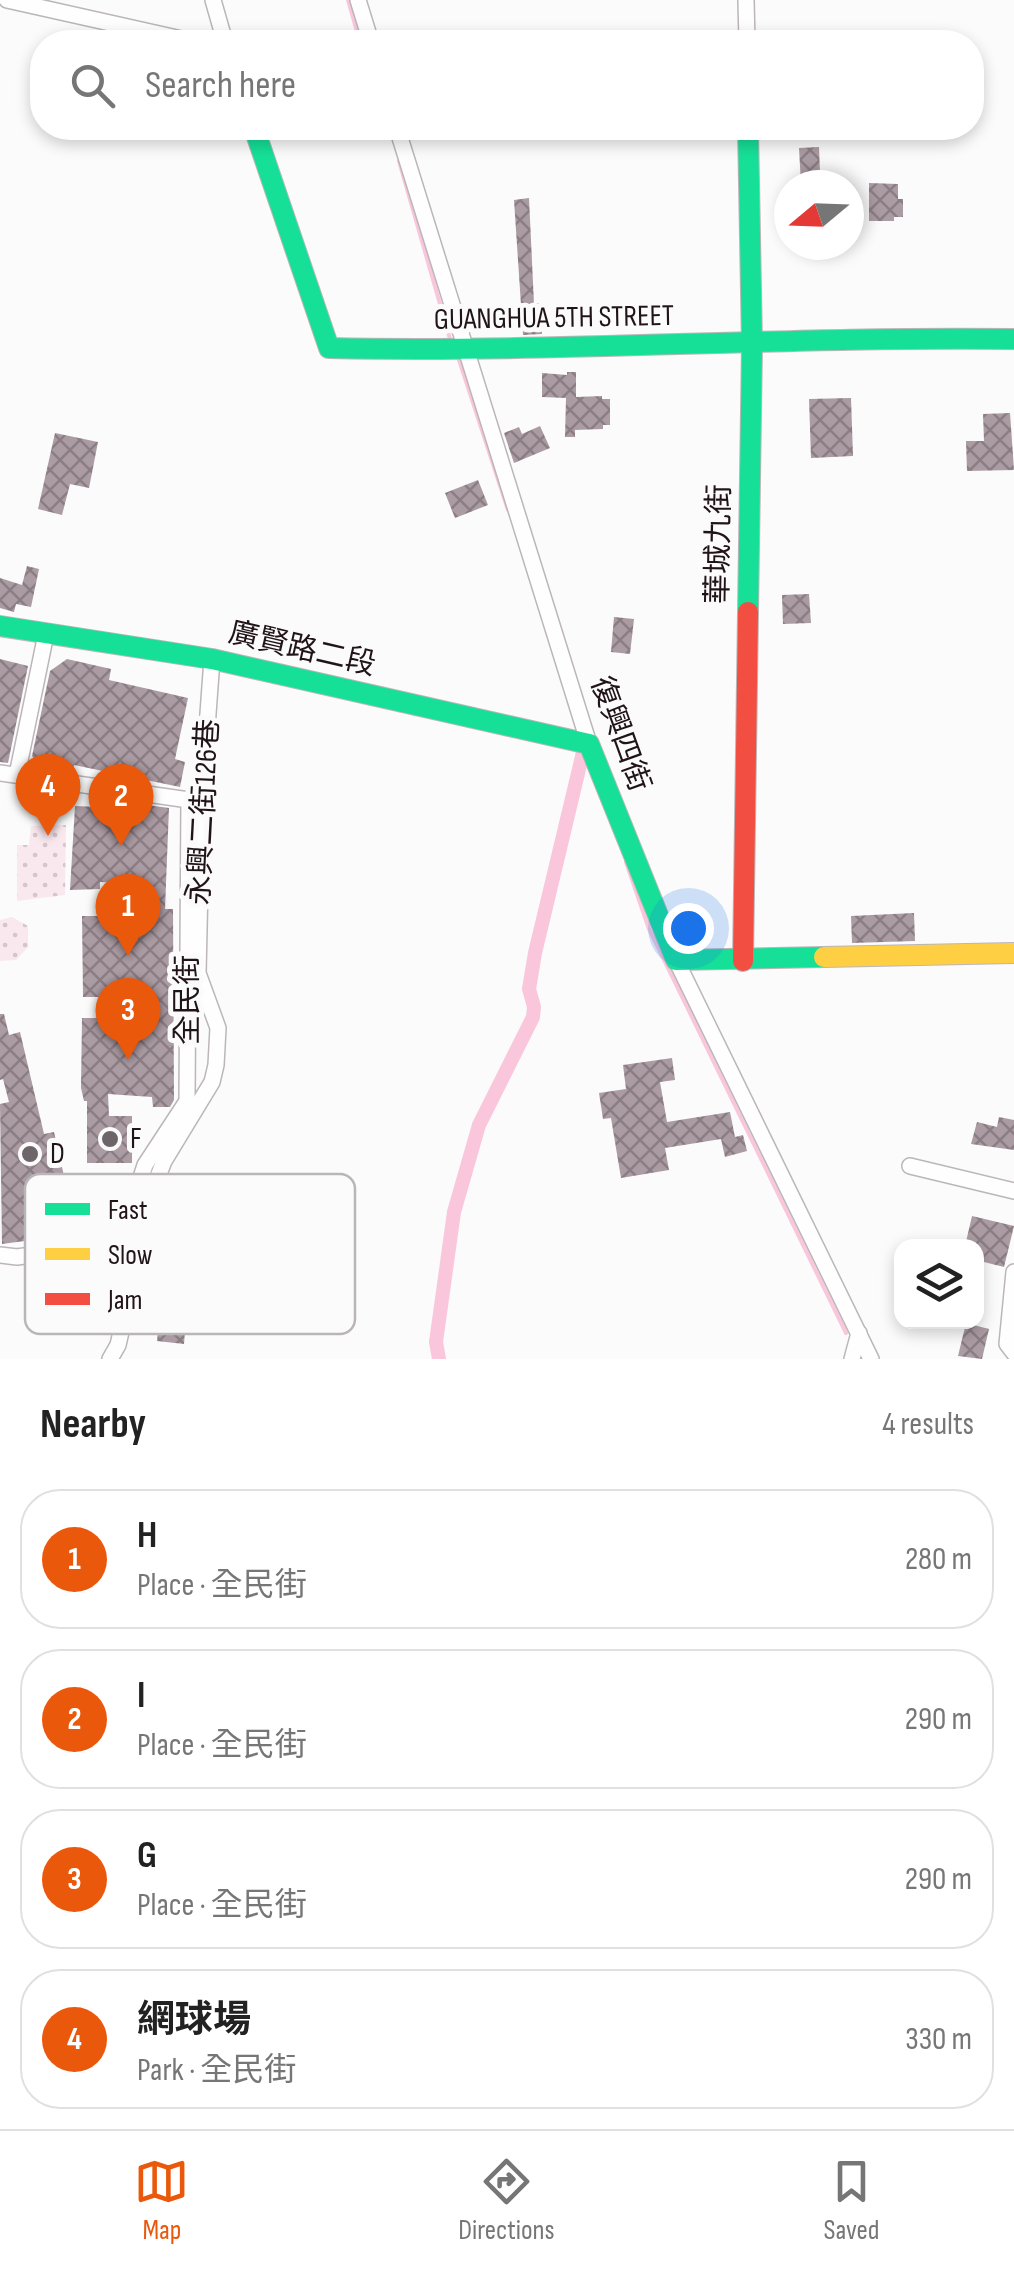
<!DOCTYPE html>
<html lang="en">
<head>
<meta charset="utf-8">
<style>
  :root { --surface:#fff; --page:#f6f6f6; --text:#222; --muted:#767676; --line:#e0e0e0; --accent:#ea580c }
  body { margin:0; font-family:"Sofia Sans Condensed","Noto Sans TC",sans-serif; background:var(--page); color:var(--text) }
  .controls { position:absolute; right:30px; bottom:30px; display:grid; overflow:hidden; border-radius:20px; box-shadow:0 5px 15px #0003 }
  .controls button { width:90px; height:90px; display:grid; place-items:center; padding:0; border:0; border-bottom:2px solid var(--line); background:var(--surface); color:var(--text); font:50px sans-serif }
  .compass { position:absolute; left:774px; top:170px; width:90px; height:90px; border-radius:50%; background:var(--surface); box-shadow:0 5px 15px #0003; rotate:251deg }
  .you { position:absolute; left:688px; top:928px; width:35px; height:35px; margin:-25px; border:8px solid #fff; border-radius:50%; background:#1a73e8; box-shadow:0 0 0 15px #1a73e833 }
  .badge { display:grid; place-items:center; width:65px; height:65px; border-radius:50%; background:var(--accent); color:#fff; font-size:32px; font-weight:700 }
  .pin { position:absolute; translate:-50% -82px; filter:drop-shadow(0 2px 5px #0008) }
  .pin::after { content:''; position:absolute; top:52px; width:35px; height:30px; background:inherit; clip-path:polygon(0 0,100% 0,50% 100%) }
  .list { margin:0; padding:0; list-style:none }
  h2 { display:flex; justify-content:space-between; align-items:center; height:130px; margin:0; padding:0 40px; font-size:42px }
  h2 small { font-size:32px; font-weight:400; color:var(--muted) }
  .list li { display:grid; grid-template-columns:65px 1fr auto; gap:30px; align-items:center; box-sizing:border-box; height:140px; margin:0 20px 20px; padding:0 20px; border:2px solid var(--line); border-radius:40px }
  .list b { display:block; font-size:38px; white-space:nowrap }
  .list p { margin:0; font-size:32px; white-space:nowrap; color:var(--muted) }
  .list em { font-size:32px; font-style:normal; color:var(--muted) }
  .icon { flex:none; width:55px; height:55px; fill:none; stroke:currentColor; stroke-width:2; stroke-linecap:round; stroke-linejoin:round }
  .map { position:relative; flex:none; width:1014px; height:1359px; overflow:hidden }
  .search { position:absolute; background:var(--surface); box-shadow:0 5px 15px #0003; left:30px; right:30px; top:30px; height:110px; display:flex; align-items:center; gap:25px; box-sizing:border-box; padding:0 35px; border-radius:40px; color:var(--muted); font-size:38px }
  .sheet { height:770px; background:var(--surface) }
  nav { display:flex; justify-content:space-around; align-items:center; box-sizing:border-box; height:140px; border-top:2px solid var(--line); background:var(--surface); font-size:28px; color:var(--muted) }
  nav a { display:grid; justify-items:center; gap:5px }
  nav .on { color:var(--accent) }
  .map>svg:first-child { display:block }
  .grass { fill:url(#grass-dots) }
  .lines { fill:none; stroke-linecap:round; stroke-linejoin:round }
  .stream { stroke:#fac6dc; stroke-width:4 }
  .canal { stroke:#fac6dc; stroke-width:14 }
  .building { fill:url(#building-cross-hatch) }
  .street-casing { stroke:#bcb6b8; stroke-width:18 }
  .fast-casing { stroke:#bcb6b8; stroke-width:22 }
  .slow-casing { stroke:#bcb6b8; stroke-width:22 }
  .jam-casing { stroke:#bcb6b8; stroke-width:22 }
  .street { stroke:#fefefe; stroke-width:15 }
  .fast { stroke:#16e098; stroke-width:20 }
  .slow { stroke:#ffcf43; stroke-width:20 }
  .jam { stroke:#f24e42; stroke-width:20 }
  .poi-dot { fill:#6d6568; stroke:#fbfbfb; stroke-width:4 }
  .labels { text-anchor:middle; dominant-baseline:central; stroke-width:10; stroke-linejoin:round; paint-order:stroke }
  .street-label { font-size:30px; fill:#211419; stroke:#fbfbfb }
  .poi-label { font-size:30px; fill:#211419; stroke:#fbfbfb; text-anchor:start }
  .key { fill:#fbfbfb; stroke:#bab6b7; stroke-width:2.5 }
  .key-label { font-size:28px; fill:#211419 }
</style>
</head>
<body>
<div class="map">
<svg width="1014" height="1359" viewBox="0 0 1014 1359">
  <defs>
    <pattern id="grass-dots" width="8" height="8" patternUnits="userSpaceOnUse" patternTransform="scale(2.5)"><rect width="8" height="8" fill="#fae8ef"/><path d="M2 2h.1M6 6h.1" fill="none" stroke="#d6c6cc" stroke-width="1.8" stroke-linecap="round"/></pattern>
    <pattern id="building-cross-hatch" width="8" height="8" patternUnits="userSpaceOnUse" patternTransform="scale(2.5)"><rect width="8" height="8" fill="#ab9ba3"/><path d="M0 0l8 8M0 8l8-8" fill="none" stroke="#8b7d84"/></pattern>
  </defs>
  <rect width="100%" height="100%" fill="#fbfbfb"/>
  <g class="grass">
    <polygon points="66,825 65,895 17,901 17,845 29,845 31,826"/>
    <polygon points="12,917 28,926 28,947 16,960 0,961 0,920"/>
  </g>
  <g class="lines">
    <g class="stream">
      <polyline points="348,0 360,42"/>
      <polyline points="399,161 450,339"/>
      <polyline points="459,360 508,510"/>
      <polyline points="626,862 649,929 846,1333"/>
    </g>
    <polyline class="canal" points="439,1359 436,1342 454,1212 479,1125 533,1017 534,1007 529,989 535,953 585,744"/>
  </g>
  <g class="building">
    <polygon points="819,147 820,173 814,173 814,185 801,185 799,148"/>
    <polygon points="869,183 898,184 898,199 903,199 903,217 894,217 894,221 869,221"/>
    <polygon points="529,198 534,304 540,303 542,334 523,335 514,200"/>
    <polygon points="567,372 576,372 576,397 602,396 602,399 610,399 610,425 603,425 603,429 575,430 575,437 565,437 566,398 542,397 542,373 567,375"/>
    <polygon points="851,398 853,456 811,458 809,399"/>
    <polygon points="1010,413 1014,470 967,471 966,441 984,441 983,414"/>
    <polygon points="540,426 550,448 514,463 504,433 519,427 522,434"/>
    <polygon points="55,433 98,442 89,488 70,484 62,515 38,509"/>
    <polygon points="478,480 488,505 455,518 445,493"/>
    <polygon points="27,566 39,569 31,607 16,604 14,612 0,608 0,578 22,585"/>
    <polygon points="809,594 811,623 783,624 782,595"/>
    <polygon points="614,617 634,619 630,654 611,652"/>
    <polygon points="0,659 28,666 8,763 0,762"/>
    <polygon points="67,659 111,669 109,680 188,698 175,759 185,762 180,787 74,765 72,772 40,767 32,756 50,671"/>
    <polygon points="147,805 169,808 165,909 173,909 174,1100 170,1107 153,1107 152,1097 108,1094 109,1116 132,1116 132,1163 87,1163 87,1101 84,1101 81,1088 82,1018 105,1018 105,1024 151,1022 151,993 107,990 107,997 83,997 82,916 152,916 152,895 144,895 144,886 122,883 100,882 100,889 70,890 75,806 99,807 99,811 146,813"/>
    <polygon points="914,913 915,941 852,943 851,916"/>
    <polygon points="0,1014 4,1014 9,1035 20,1032 44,1134 54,1132 67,1189 85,1186 92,1232 2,1244 0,1104 9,1102 3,1079 0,1080"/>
    <polygon points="672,1058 675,1080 660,1082 667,1122 730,1112 735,1137 743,1135 747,1151 725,1157 721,1139 665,1148 669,1170 621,1178 611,1118 603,1119 599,1093 626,1089 623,1065"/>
    <polygon points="999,1117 1014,1120 1014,1150 971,1144 977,1122 997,1127"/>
    <polygon points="972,1216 1014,1226 1004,1267 976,1260 976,1246 965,1246"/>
    <polygon points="161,1304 187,1306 184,1344 157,1341"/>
    <polygon points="966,1323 989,1329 982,1359 958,1356"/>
  </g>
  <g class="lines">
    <g class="street-casing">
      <g id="street">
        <polyline points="7,0 195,42"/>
        <polyline points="213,0 225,42"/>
        <polyline points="358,0 371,42"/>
        <polyline points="746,0 747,42"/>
        <polyline points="397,128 589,744"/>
        <polyline points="0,773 189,800 187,1101 145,1165 126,1223 111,1239 82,1248 17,1257 0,1255"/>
        <polyline points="17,775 46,634"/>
        <polyline points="676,960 871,1359"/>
        <polyline points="910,1166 1014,1191"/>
        <polyline points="1014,1272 1007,1344 1014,1353"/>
        <polyline points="110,1359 118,1345 154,1187 164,1161 212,1082 216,1065 218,1028 198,973 202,796 212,659"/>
        <polyline points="852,1359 859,1333"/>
      </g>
    </g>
    <g class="fast-casing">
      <g id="fast">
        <path d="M254 128 329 348C557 353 786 336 1014 339"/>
        <polyline points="748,128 752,345 748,612"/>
        <polyline points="0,626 212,659 589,744 676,960 824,957"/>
      </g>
    </g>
    <g class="slow-casing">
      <polyline id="slow" points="824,957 1014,953"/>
    </g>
    <g class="jam-casing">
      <polyline id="jam" points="743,961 748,612"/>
    </g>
    <use href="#street" class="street"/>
    <use href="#fast" class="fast"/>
    <use href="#slow" class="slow"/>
    <use href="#jam" class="jam"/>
  </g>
  <g class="poi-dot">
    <circle cx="110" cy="1139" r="10"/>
    <circle cx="30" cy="1154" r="10"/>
  </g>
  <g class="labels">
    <g class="street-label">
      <text transform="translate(554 318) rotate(-1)">GUANGHUA 5TH STREET</text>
      <text transform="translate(719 544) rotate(-89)">華城九街</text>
      <text transform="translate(302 649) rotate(13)">廣賢路二段</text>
      <text transform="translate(620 734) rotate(70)">復興四街</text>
      <text transform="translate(204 812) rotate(-87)">永興二街126巷</text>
      <text transform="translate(188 1000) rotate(-90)">全民街</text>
    </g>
    <g class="poi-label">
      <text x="130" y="1139">F</text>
      <text x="50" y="1154">D</text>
    </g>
  </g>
  <rect x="25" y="1174" width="330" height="160" rx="15" class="key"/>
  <rect x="45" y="1203" width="45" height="12" fill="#16e098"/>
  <rect x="45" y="1248" width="45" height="12" fill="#ffcf43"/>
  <rect x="45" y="1293" width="45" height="12" fill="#f24e42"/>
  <g class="key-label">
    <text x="108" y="1219">Fast</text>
    <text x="108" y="1264">Slow</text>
    <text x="108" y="1309">Jam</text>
  </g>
</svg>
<div class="controls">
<button><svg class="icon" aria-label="layers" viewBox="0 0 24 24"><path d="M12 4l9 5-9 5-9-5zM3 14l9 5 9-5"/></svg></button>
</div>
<svg class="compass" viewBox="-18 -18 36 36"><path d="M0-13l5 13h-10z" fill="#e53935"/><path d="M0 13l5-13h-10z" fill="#767676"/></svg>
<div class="you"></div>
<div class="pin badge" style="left:128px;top:956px">1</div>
<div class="pin badge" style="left:121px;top:846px">2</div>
<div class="pin badge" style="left:128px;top:1060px">3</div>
<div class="pin badge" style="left:48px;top:836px">4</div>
<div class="search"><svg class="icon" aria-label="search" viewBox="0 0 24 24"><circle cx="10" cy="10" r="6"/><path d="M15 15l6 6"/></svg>Search here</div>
</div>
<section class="sheet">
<h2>Nearby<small>4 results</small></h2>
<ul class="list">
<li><span class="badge">1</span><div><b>H</b><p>Place · 全民街</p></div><em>280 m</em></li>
<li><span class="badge">2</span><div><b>I</b><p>Place · 全民街</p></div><em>290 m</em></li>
<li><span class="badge">3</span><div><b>G</b><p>Place · 全民街</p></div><em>290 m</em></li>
<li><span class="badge">4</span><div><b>網球場</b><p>Park · 全民街</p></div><em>330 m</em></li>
</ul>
</section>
<nav>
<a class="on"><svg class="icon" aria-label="map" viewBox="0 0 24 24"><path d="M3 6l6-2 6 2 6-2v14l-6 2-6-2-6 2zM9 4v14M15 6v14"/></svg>Map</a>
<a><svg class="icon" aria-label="directions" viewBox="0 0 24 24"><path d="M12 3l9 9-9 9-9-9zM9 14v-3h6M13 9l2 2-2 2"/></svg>Directions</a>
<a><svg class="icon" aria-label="saved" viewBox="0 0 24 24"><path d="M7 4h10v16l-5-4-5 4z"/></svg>Saved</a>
</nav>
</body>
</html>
